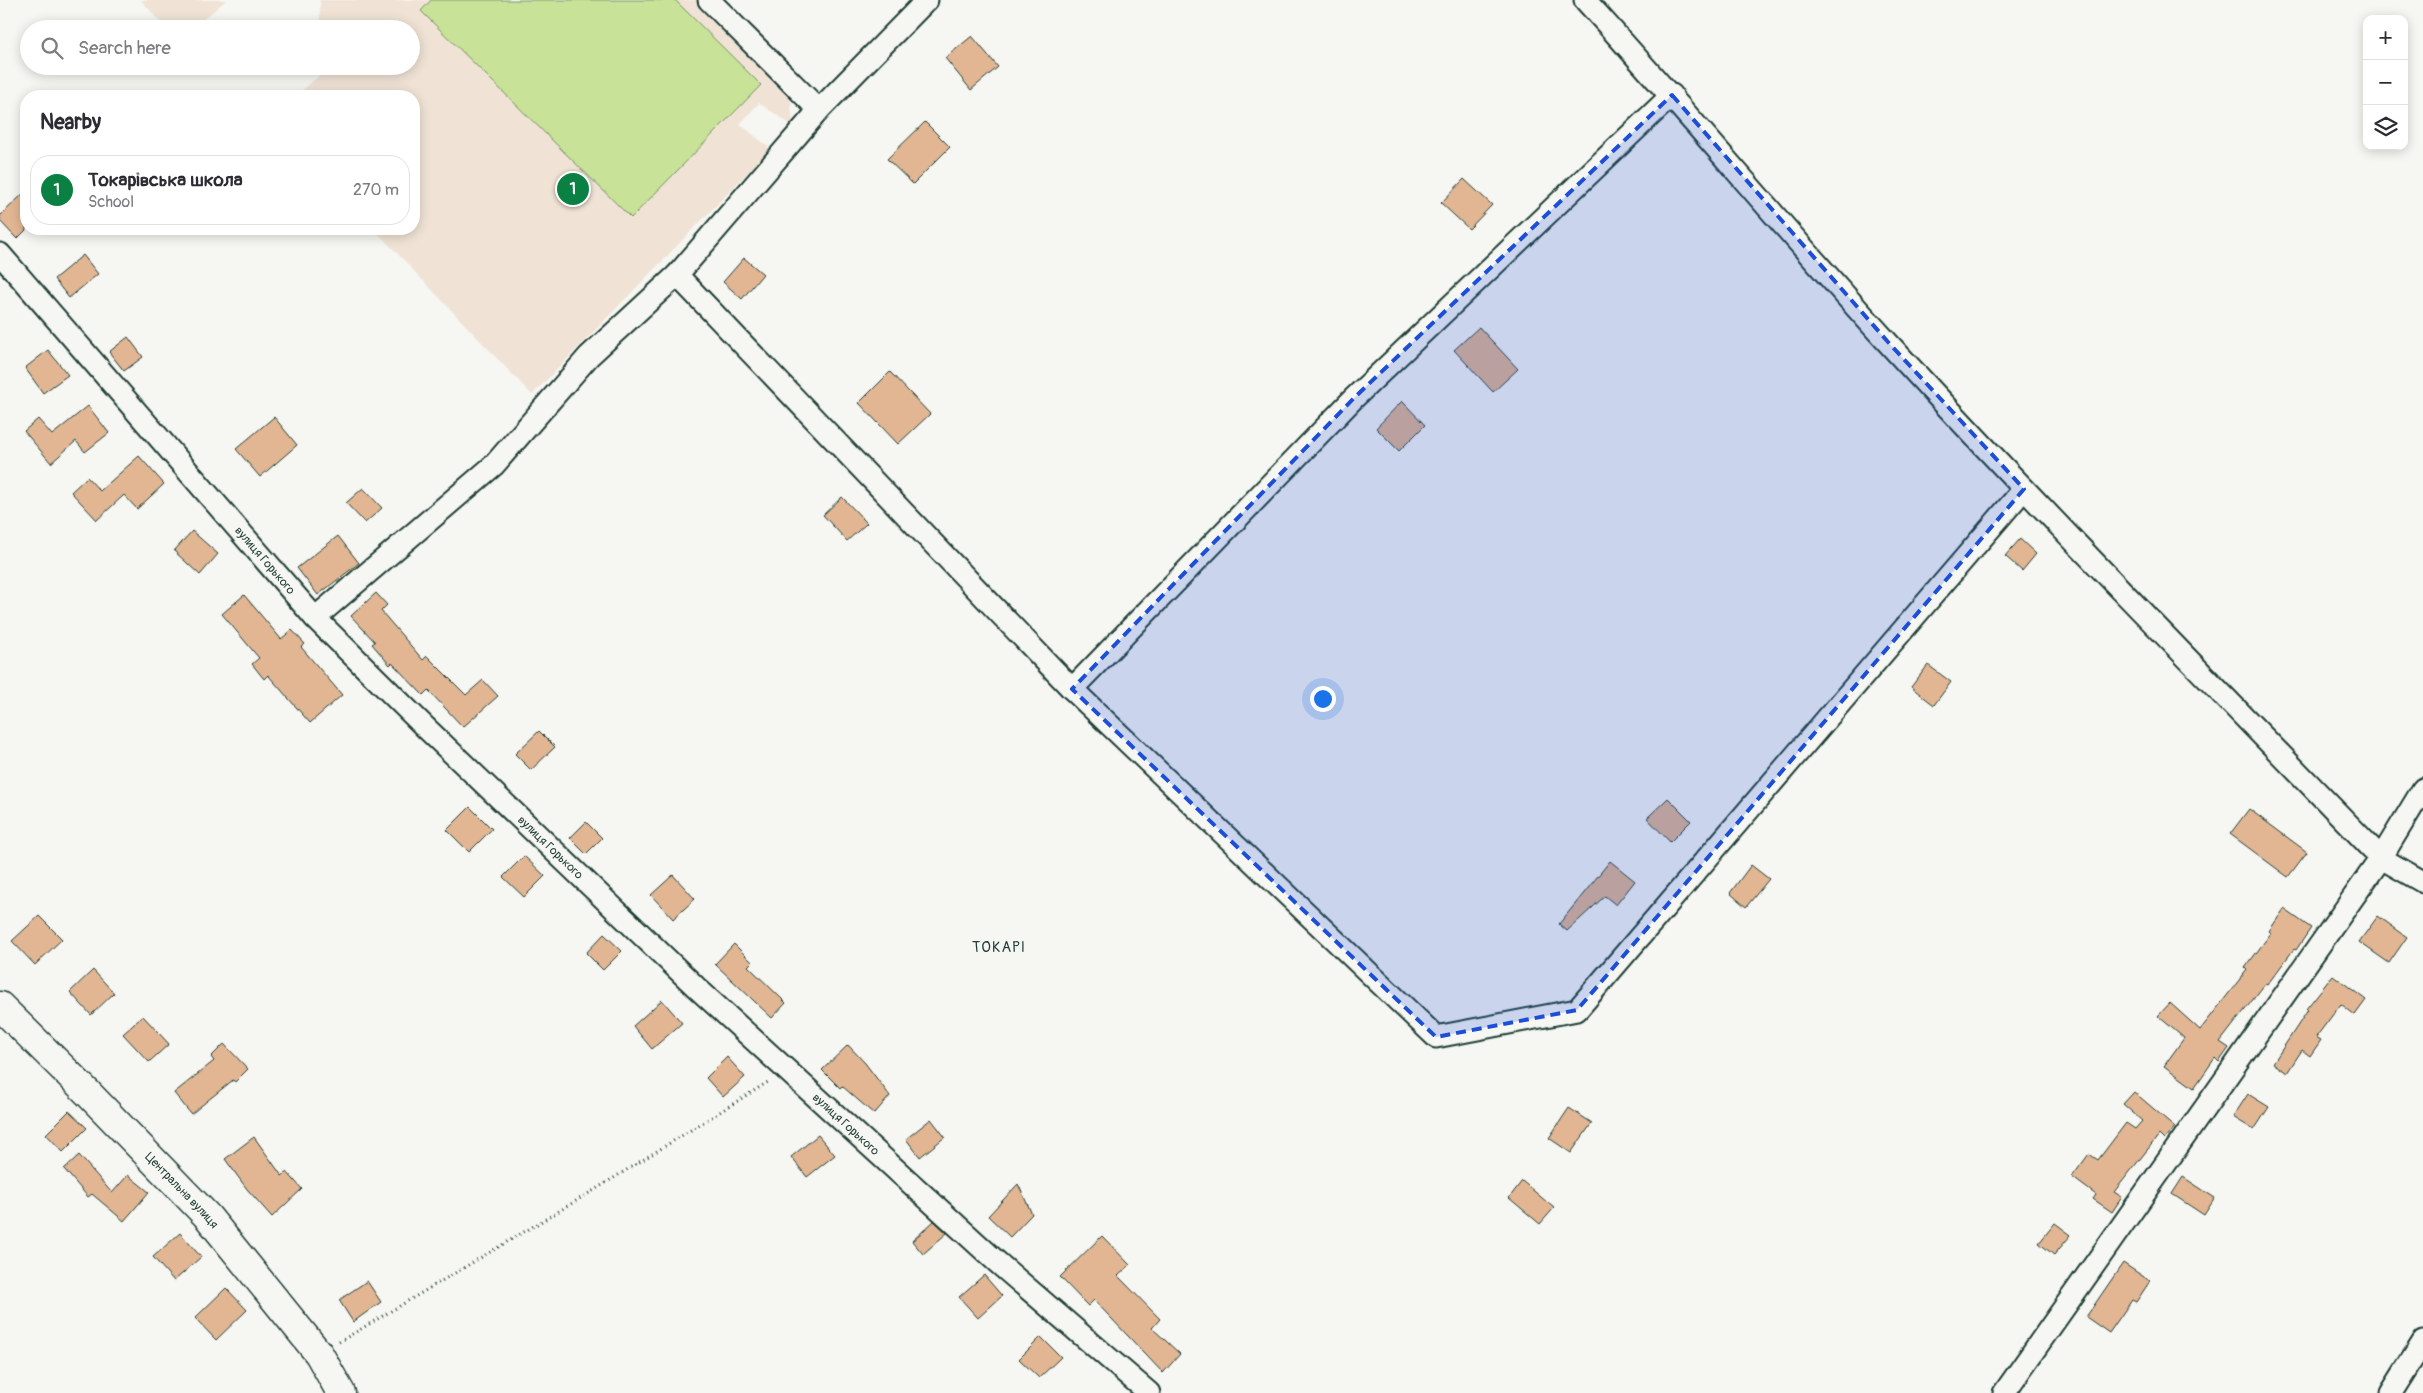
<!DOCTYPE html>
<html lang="en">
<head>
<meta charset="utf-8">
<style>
  :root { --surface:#fff; --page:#f2f2f3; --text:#2b2b33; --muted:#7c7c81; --line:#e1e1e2; --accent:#0b8043 }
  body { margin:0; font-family:Pangolin,sans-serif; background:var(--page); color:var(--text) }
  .controls { position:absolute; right:15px; top:15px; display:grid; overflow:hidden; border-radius:10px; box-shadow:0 2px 12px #0003 }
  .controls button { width:45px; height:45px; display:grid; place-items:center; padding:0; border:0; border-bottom:1px solid var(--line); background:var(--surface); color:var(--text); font:25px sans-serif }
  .you { position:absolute; left:1322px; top:698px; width:18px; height:18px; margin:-12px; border:4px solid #fff; border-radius:50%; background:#1a73e8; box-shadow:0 0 0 8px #1a73e833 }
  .badge { display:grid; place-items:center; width:32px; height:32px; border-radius:50%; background:var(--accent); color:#fff; font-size:16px; font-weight:700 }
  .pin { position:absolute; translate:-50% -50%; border:2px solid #fff; box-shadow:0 1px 5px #0006 }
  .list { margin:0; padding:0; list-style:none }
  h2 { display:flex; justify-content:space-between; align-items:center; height:65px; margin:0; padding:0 20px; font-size:21px }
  h2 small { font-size:16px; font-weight:400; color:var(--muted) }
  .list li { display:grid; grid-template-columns:32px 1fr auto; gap:15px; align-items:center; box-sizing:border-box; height:70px; margin:0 10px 10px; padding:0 10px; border:1px solid var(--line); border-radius:20px }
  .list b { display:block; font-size:19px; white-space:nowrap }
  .list p { margin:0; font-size:16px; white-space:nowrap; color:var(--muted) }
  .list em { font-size:16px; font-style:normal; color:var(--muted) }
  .icon { flex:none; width:28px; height:28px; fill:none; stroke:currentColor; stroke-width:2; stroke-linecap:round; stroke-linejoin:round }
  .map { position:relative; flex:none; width:2423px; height:1393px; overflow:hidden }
  .search { position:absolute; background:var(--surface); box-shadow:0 2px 12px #0003; left:20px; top:20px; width:400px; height:55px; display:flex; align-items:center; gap:12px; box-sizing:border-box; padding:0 18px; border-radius:28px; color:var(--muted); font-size:19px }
  .panel { position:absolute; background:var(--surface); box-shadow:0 2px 12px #0003; left:20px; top:90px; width:400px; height:145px; border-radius:20px }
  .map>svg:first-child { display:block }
  .built { fill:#f0e3d6 }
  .green { fill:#c8e298; stroke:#749066 }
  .building { fill:#e2b693; stroke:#1f3d34 }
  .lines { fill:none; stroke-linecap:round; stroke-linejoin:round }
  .street-casing { stroke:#1f3d34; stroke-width:25 }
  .secondary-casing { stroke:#1f3d34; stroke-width:31 }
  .path { stroke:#1f3d34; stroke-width:3; stroke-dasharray:1 4; stroke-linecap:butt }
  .street { stroke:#f6f6f2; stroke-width:21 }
  .secondary { stroke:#f6f6f2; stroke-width:28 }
  .marked { fill:#1d4ed8; fill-opacity:0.2; stroke:#1d4ed8; stroke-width:4; stroke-dasharray:10 6; stroke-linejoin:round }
  .labels { text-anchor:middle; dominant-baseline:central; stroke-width:4; stroke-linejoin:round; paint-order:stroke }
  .street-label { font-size:12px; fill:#1f3d34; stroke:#f6f6f2 }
  .quarter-label { font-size:15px; letter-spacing:1px; fill:#1f3d34; stroke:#f6f6f2 }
</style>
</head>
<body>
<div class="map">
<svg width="2423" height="1393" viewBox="0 0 2423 1393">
  <rect width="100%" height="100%" fill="#f6f6f2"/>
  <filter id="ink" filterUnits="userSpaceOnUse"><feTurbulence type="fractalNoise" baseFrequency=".02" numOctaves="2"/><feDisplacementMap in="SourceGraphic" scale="10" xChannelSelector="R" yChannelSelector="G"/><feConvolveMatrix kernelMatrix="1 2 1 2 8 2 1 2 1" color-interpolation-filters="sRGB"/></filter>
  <g filter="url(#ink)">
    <g class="built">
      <polygon points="141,0 226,0 192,29 166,29"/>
      <polygon points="320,0 702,0 789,84 793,126 759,103 740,124 771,149 532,395 374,229 414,229 414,96 296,96 320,75 320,66 411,66 411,29 320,29"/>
    </g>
    <polygon class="green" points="431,0 675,0 761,85 631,218 421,11"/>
    <g class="building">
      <polygon points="972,36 998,67 971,90 945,58"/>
      <polygon points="925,122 950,147 913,184 887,159"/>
      <polygon points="1464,179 1492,205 1469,229 1441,203"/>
      <polygon points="26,191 26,230 17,239 0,221 0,216"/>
      <polygon points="83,255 98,274 69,298 54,279"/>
      <polygon points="744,258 763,274 742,299 723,282"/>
      <polygon points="1479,327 1518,369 1493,392 1454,350"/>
      <polygon points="128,337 143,357 124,371 109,352"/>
      <polygon points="48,350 68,375 43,393 25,368"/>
      <polygon points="890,372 930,414 898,444 859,403"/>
      <polygon points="1402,401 1425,425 1399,451 1376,428"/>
      <polygon points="88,406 109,433 85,452 76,441 51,463 24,431 38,419 52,435"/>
      <polygon points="274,417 297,445 260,477 236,449"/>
      <polygon points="139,456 164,484 137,509 124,495 97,520 71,492 87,477 100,491"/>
      <polygon points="363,488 382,508 365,523 346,503"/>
      <polygon points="842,497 867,523 847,541 823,515"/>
      <polygon points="192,531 218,554 200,575 174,551"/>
      <polygon points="338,536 359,563 318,595 297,568"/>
      <polygon points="2020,539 2036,554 2022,571 2005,556"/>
      <polygon points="376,593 387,605 381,611 423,660 427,656 466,695 483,680 498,696 463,727 428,690 423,695 392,663 390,665 372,644 375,642 351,616"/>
      <polygon points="244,595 281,639 292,630 305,644 301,647 342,695 310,723 268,675 264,679 252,664 259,658 222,614"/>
      <polygon points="1928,665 1951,682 1934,705 1911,687"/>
      <polygon points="539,731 555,747 531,770 515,754"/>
      <polygon points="1668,798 1691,821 1670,842 1647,818"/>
      <polygon points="470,807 492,829 469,852 447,830"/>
      <polygon points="2249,809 2307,852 2288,877 2230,834"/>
      <polygon points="586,822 602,838 586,854 570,838"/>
      <polygon points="524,856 545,876 524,897 503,877"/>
      <polygon points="1610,861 1635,881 1616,905 1605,896 1567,931 1559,924"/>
      <polygon points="1751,865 1769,879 1746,907 1730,893"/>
      <polygon points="673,875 695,899 673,919 651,895"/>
      <polygon points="2284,909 2311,928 2296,950 2294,949 2267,985 2265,984 2220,1042 2229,1048 2219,1062 2215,1058 2194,1088 2164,1066 2184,1038 2158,1016 2170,1003 2200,1030 2247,970 2245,968 2271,933 2269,931"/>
      <polygon points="39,916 62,939 35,965 12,941"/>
      <polygon points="2378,916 2407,937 2389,963 2359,942"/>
      <polygon points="604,934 622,951 603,970 586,953"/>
      <polygon points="734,944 752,962 748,966 786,1003 772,1018 715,964"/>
      <polygon points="93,970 114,993 91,1015 70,992"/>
      <polygon points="2333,975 2366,1000 2355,1015 2341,1004 2316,1037 2321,1040 2310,1056 2302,1050 2287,1073 2273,1063 2308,1010 2306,1009"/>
      <polygon points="662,1000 682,1023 652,1049 633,1026"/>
      <polygon points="143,1016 169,1044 149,1062 123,1034"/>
      <polygon points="224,1044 248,1069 235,1082 233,1080 191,1114 174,1093 214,1061 211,1057"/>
      <polygon points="848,1045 865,1063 890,1096 874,1114 842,1086 840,1088 822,1070"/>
      <polygon points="727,1057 745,1077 723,1097 706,1078"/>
      <polygon points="2134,1092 2175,1127 2164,1140 2159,1135 2114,1192 2122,1197 2112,1212 2093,1199 2096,1195 2072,1177 2089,1154 2098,1160 2126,1123 2135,1129 2142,1121 2123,1104"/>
      <polygon points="2248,1094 2269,1107 2254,1130 2233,1117"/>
      <polygon points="1569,1108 1592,1123 1571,1153 1549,1138"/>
      <polygon points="69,1111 87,1128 63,1152 46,1134"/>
      <polygon points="931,1119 945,1137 920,1157 906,1139"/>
      <polygon points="818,1135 835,1155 807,1177 791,1157"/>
      <polygon points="254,1137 282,1176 287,1172 302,1189 272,1217 247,1189 225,1159"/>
      <polygon points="79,1155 112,1193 128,1175 149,1192 124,1221 92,1194 88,1197 64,1169"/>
      <polygon points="2183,1177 2215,1198 2204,1215 2172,1194"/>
      <polygon points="1522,1181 1554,1208 1540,1224 1509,1198"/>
      <polygon points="1018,1184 1032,1214 1010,1237 988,1216"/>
      <polygon points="934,1221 947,1233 923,1254 912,1241"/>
      <polygon points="2055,1223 2071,1235 2054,1255 2039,1243"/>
      <polygon points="180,1233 201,1257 174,1281 153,1257"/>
      <polygon points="1102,1236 1130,1265 1118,1276 1160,1319 1152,1328 1180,1354 1163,1373 1094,1300 1088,1306 1060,1277"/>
      <polygon points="2123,1263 2150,1281 2136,1302 2132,1300 2109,1333 2086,1317"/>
      <polygon points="984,1275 1002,1296 978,1318 959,1297"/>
      <polygon points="367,1281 381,1302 353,1322 339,1300"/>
      <polygon points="226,1288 247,1310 216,1340 195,1318"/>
      <polygon points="1041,1337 1061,1357 1039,1378 1019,1359"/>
    </g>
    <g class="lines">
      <g class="street-casing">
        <g id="street">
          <polyline points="709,0 819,110"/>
          <polyline points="927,0 819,110 677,275 1072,689 1436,1037 1577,1010 2024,489"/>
          <path d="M1585 0C1688 113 1786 231 1889 344 2049 519 2216 687 2381 858L2423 882"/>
          <path id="s1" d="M0 254 315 618 424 726 698 989 997 1262 1149 1393"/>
          <polyline points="315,618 494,465 589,356 677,275"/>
          <polyline points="1072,689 1354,398 1672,95"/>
          <polyline points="2004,1393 2381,858 2423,789"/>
          <polyline points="2391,1393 2423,1342"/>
        </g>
      </g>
      <g class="secondary-casing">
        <g id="secondary">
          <path id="s2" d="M0 1006 87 1092 208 1217 319 1354 341 1393"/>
        </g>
      </g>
      <polyline class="path" points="339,1342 596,1189 768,1082"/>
      <use href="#street" class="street"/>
      <use href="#secondary" class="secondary"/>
    </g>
  </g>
  <path class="marked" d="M1672 95 1888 342 2024 489 1577 1010 1436 1037 1072 689 1354 398Z"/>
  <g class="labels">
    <g class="street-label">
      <text stroke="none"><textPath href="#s1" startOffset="405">вулиця Горького</textPath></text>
      <text stroke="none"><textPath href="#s1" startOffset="810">вулиця Горького</textPath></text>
      <text stroke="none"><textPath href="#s1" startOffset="1215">вулиця Горького</textPath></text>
      <text stroke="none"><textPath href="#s2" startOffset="259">Центральна вулиця</textPath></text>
    </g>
    <g class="quarter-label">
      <text x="999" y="947">ТОКАРІ</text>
    </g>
  </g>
</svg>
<div class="controls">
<button>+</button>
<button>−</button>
<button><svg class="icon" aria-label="layers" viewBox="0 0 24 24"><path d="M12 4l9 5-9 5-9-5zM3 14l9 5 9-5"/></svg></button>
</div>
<div class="you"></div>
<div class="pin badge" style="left:573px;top:189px">1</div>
<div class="search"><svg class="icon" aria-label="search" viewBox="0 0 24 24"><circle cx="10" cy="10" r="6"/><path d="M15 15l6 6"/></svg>Search here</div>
<section class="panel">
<h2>Nearby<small></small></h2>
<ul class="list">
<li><span class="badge">1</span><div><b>Токарівська школа</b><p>School</p></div><em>270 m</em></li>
</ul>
</section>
</div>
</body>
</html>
